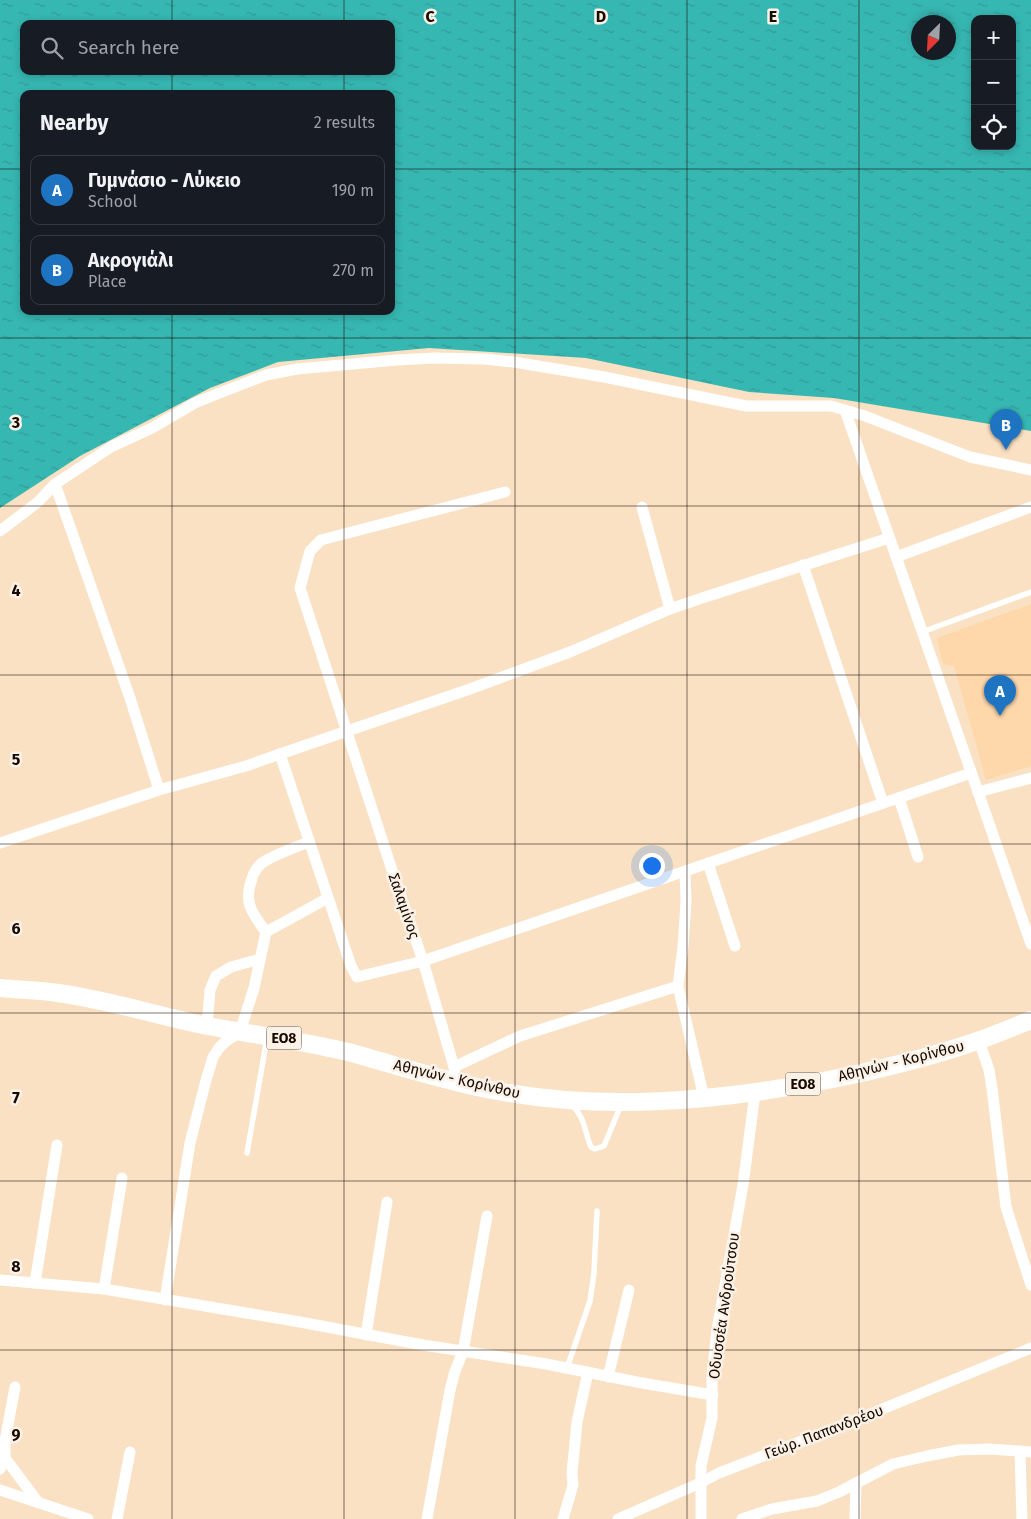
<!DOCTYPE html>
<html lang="en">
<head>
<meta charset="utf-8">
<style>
  :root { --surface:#171b24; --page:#242831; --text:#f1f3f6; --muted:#9ea1a6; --line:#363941; --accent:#1f74c2 }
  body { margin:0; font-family:"Fira Sans",sans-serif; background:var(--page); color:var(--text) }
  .controls { position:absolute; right:15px; top:15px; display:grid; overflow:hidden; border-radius:10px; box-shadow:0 2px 8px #0003 }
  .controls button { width:45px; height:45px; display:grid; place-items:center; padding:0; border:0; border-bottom:1px solid var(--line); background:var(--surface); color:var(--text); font:25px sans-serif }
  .compass { position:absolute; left:911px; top:15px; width:45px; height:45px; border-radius:50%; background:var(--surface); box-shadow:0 2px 8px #0003; rotate:204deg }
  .you { position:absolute; left:651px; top:865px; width:18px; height:18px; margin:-12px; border:4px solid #fff; border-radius:50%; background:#1a73e8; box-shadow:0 0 0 8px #1a73e833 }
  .badge { display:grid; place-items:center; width:32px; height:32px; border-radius:50%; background:var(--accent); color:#fff; font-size:16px; font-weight:700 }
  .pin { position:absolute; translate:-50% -41px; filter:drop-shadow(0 1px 2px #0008) }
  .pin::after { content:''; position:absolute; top:26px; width:18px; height:15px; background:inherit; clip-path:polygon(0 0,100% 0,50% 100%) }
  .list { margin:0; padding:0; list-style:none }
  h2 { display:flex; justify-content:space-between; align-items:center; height:65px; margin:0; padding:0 20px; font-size:21px }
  h2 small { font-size:16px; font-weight:400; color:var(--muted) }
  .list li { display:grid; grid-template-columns:32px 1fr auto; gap:15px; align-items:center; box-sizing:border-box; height:70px; margin:0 10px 10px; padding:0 10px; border:1px solid var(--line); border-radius:10px }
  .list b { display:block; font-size:19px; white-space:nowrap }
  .list p { margin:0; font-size:16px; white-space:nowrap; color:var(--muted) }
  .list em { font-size:16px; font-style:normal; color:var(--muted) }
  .icon { flex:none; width:28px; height:28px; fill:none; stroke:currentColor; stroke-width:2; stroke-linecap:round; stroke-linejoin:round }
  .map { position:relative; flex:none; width:1031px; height:1519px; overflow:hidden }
  .search { position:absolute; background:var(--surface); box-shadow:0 2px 8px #0003; left:20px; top:20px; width:375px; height:55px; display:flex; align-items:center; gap:12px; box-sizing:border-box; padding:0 18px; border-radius:10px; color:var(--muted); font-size:19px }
  .panel { position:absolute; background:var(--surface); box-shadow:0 2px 8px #0003; left:20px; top:90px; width:375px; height:225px; border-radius:10px }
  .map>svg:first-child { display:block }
  .built { fill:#fed7aa }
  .water { fill:url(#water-ripples); fill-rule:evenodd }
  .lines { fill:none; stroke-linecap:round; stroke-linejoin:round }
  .service { stroke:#fff; stroke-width:5.5 }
  .minor { stroke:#fff; stroke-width:11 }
  .primary { stroke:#fff; stroke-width:18 }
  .grid { fill:none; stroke:#190a00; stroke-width:1; stroke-opacity:0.55 }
  .labels { text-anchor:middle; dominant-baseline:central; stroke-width:5; stroke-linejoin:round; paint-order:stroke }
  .shield { fill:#faf1e7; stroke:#5c4f45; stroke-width:1 }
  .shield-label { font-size:14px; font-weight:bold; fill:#190a00 }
  .street-label { font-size:15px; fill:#190a00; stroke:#faf1e7 }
  .grid-label { font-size:16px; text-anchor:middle; font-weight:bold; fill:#190a00; stroke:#faf1e7; stroke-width:5; stroke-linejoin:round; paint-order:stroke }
</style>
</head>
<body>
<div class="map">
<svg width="1031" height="1519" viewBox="0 0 1031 1519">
  <defs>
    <pattern id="water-ripples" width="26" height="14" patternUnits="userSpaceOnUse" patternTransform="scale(1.25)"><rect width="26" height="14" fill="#37b7b2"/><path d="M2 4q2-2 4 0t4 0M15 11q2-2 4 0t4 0" fill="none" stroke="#309c97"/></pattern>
  </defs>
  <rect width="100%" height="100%" fill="#fae1c3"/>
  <polygon class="built" points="1031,604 1031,766 986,780 954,666 943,664 937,638"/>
  <path class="water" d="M0 0H1031V431L834 398 749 392 586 358 429 348 278 362 210 388 80 456 0 508ZM975 19H1012V146H975ZM918 22H948V52H918ZM24 24H391V71H24ZM24 94H391V311H24Z"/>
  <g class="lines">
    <g class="service">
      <polyline points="922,632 1031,592"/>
      <path d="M572 1105C586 1119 584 1131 591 1147L595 1149 604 1146 621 1105"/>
      <polyline points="247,1153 267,1038"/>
      <polyline points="567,1368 590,1301 594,1273 597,1211"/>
    </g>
    <g class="minor">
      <polyline points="845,410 1031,944"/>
      <polyline points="55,484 130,698 159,790"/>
      <polyline points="642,507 670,609"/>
      <polyline points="0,531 38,502 55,484 111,447 152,428 195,403 217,394 266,375 297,369 397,360 434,358 484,359 514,362 604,377 746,406 831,406 865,416 970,457 1031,470"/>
      <polyline points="896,557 1031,507"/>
      <polyline points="803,565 883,803"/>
      <polyline points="280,754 351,966 357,977 423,961 971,773"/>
      <polyline points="978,792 1031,778"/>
      <polyline points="899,798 918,857"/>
      <polyline points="0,843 159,790 246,766 280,754 470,689 570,652 670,609 702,598 889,538"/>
      <polyline points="708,863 735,946"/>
      <polyline points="685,871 686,901 683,947 678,986 704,1098"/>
      <path d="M266 932C252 913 243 902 252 879 253 873 258 866 262 863 273 855 296 847 309 842"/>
      <polyline points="207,1026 210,990 216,976 231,967 260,959"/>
      <polyline points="979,1041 989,1070 992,1088 1006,1207 1031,1285"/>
      <polyline points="454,1067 520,1036 678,986"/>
      <polyline points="456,1081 454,1067 423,961 391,867 300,588 310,551 321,540 505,492"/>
      <polyline points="0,1280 104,1289 300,1322 423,1345 546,1364 642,1383 713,1395"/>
      <polyline points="35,1283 57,1145"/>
      <polyline points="104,1289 122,1178"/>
      <polyline points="165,1300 190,1143 205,1084 213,1057 219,1048 225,1042 240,1032 254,988 266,932 328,898"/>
      <polyline points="366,1335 387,1202"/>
      <polyline points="608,1377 629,1290"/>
      <polyline points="1020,1451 1022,1519"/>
      <polyline points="5,1458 38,1502"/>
      <polyline points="0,1469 5,1458 5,1441 15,1387"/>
      <polyline points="0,1490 88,1519"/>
      <polyline points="117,1519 130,1452"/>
      <polyline points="427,1519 450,1390 455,1371 463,1352 487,1216"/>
      <polyline points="563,1519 573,1485 572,1473 577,1422 588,1372"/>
      <polyline points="618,1519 700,1483 719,1473 836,1428 1031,1348"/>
      <polyline points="701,1519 701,1466 712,1418 712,1376 717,1330 743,1185 755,1093"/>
      <polyline points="742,1519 772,1509 817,1501 839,1492 893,1464 927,1456 958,1450 990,1449 1031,1452"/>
      <polyline points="855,1519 856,1483"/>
    </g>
    <path class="primary" d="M0 988C19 990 39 990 58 993 109 1000 158 1016 208 1026 255 1035 302 1041 348 1052 396 1065 443 1081 492 1090 602 1112 718 1101 828 1080 878 1070 928 1058 977 1041 995 1035 1013 1027 1031 1020"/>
  </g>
  <path class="grid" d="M172 0V24M344 0V24M515 0V1519M687 0V1519M859 0V1519M172 71V94M344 71V94M0 169H24M391 169H1031M172 311V1519M344 311V1519M0 338H1031M0 506H1031M0 675H1031M0 844H1031M0 1013H1031M0 1181H1031M0 1350H1031"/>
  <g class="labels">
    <g class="shield">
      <rect x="266.5" y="1026.5" width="35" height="23" rx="4"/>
      <rect x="785.5" y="1072.5" width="35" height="23" rx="4"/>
    </g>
    <g class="shield-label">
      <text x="284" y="1038">ΕΟ8</text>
      <text x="803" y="1084">ΕΟ8</text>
    </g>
    <g class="street-label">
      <text transform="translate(404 906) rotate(71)">Σαλαμίνος</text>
      <text transform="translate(901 1061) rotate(-14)">Αθηνών - Κορίνθου</text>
      <text transform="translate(457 1079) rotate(13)">Αθηνών - Κορίνθου</text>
      <text transform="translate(724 1306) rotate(-82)">Οδυσσέα Ανδρούτσου</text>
      <text transform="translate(824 1432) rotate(-21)">Γεώρ. Παπανδρέου</text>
    </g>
  </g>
  <g class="grid-label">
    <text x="430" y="22">C</text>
    <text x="601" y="22">D</text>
    <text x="773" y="22">E</text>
    <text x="16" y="428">3</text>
    <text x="16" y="596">4</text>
    <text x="16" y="765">5</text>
    <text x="16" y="934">6</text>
    <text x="16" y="1103">7</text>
    <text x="16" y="1272">8</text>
    <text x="16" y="1440">9</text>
  </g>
</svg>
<div class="controls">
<button>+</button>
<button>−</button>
<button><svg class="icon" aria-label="locate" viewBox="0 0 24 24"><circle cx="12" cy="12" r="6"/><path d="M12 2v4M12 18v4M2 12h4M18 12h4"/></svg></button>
</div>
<svg class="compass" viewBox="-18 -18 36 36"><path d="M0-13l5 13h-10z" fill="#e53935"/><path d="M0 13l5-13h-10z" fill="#9ea1a6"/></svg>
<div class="you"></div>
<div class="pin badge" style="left:1000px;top:716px">A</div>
<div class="pin badge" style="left:1006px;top:450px">B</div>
<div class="search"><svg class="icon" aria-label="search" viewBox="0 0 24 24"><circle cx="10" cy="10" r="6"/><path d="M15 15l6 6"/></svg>Search here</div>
<section class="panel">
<h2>Nearby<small>2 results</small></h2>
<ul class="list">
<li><span class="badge">A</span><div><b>Γυμνάσιο - Λύκειο</b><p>School</p></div><em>190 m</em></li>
<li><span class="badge">B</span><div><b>Ακρογιάλι</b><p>Place</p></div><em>270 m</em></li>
</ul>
</section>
</div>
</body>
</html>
